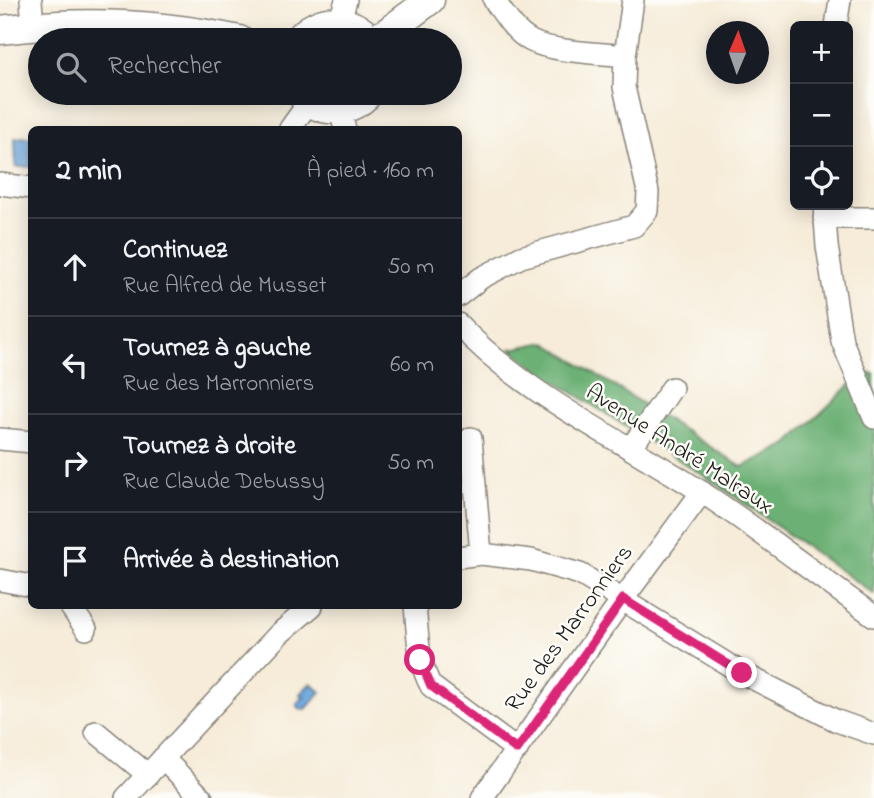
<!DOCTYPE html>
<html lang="fr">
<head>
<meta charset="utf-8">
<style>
  :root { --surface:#171b24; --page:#20242c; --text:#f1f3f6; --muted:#9ea1a6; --line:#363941 }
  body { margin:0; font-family:"Indie Flower",sans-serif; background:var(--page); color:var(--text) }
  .controls { position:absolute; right:21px; top:21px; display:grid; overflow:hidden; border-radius:10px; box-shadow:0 4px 18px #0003 }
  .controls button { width:63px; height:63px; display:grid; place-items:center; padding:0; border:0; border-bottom:2px solid var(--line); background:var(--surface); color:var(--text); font:35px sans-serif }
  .compass { position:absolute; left:706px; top:21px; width:63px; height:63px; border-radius:50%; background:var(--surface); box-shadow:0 4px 18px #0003; rotate:2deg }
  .stop { position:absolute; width:21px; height:21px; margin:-16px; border:5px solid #db2777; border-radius:50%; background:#fff }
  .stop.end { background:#db2777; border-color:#fff; box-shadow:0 2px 7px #0008 }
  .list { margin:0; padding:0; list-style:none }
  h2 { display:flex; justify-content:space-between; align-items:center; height:91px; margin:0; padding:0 28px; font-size:30px }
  h2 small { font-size:23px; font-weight:400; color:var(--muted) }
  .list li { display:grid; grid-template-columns:46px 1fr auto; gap:21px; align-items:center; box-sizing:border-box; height:98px; padding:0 28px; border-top:2px solid var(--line) }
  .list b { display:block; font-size:26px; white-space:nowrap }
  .list p { margin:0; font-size:23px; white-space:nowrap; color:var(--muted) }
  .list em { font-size:23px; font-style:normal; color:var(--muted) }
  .icon { flex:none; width:38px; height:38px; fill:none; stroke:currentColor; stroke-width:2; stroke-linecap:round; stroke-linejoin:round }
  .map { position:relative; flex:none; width:874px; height:798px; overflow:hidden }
  .search { position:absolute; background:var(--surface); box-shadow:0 4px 18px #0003; left:28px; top:28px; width:434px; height:77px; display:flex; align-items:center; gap:18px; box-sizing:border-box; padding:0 24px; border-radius:38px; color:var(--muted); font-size:26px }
  .panel { position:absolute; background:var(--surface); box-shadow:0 4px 18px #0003; left:28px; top:126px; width:434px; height:483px; border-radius:10px }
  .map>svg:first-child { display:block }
  .forest { fill:#6cb074; stroke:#446648; stroke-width:2 }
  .water { fill:#6ca6dc; stroke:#44617c; stroke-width:2 }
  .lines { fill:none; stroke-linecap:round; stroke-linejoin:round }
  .minor-casing { stroke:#89847a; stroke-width:24 }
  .tertiary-casing { stroke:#89847a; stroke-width:31 }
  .minor { stroke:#fff; stroke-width:21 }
  .tertiary { stroke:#fff; stroke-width:28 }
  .route { stroke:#db2777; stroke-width:9 }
  .labels { text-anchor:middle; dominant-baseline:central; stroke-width:5; stroke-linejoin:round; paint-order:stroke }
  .street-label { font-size:24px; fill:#1c1c1c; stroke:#fdfcf7 }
</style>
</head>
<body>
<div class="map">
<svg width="874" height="798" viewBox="0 0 874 798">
  <rect width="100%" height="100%" fill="#fdfcf7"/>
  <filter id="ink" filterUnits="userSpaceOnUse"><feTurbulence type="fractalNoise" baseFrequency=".0143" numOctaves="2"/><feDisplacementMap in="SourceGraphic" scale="14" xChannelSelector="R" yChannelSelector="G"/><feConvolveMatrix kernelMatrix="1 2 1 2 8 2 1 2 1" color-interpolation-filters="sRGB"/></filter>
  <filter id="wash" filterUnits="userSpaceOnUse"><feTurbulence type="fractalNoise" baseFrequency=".00686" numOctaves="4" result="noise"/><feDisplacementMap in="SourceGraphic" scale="28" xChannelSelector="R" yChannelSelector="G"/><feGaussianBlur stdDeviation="1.57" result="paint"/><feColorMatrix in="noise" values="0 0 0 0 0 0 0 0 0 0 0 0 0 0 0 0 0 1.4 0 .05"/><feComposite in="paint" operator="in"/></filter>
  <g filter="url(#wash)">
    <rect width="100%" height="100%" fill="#f6ecd9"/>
    <polygon class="forest" points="545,342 742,467 788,444 863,373 874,373 874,594 715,483 539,371 511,349"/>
    <g class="water">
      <polygon points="30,137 31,167 16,167 15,138"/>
      <polygon points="311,683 321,692 305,710 299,708 297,703 304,697 300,694"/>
    </g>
  </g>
  <g filter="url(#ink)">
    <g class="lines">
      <g class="minor-casing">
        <g id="minor">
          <polyline points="31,0 33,26"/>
          <path d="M494 0C504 14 514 32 531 41 552 52 600 53 625 56"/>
          <polyline points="340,21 346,0"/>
          <polyline points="836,26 840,0"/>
          <polyline points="340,109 345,130"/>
          <polyline points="289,130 309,102"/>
          <polyline points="0,184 32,188"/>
          <polyline points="824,205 827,246 842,341 874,418"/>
          <polyline points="824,218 874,218"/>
          <polyline points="458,296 481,278 521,257 634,226 647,211 648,192 624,87 625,56 633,0"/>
          <path d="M458 324C524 395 620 439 700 491 760 530 816 575 874 616"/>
          <polyline points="471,438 481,554"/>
          <polyline points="0,439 32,442"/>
          <polyline points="631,448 672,388"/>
          <polyline points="458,557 481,554 531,560 580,574 742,673 837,721 874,734"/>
          <polyline points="0,580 32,586"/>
          <polyline points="70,606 86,629"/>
          <path d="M415 606C418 634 417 661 431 686L517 750"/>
          <polyline points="96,732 148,775"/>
          <polyline points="163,758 202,798"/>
          <polyline points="126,798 279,634 312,606"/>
          <polyline points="482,798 623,599 702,492"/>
        </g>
      </g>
      <g class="tertiary-casing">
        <g id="tertiary">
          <path d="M0 30C79 20 161 23 239 40"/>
          <path d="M298 40C318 15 351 16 371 40"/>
          <polyline points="371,40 386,33 430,0"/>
          <path d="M300 93C319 115 350 114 369 93"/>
        </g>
      </g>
      <use href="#minor" class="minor"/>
      <use href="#tertiary" class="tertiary"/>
    </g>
  </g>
  <g class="lines" filter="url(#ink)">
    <polyline class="route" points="420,660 431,686 517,750 623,599 742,673"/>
  </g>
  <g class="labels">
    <g class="street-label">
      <text transform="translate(679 450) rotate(33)">Avenue André Malraux</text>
      <text transform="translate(570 629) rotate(-54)">Rue des Marronniers</text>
    </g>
  </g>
</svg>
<div class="controls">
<button>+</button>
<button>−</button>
<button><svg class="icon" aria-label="locate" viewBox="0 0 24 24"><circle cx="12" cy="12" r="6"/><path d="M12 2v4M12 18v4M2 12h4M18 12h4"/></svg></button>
</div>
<svg class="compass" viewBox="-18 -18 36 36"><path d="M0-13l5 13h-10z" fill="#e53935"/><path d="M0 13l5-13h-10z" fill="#9ea1a6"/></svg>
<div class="stop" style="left:420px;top:660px"></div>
<div class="stop end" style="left:742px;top:673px"></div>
<div class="search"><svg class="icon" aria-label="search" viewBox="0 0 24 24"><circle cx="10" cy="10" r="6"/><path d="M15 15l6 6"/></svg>Rechercher</div>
<section class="panel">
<h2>2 min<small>À pied · 160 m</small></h2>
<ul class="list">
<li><svg class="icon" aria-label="ahead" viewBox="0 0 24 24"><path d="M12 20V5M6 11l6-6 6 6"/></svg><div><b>Continuez</b><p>Rue Alfred de Musset</p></div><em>50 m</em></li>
<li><svg class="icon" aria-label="left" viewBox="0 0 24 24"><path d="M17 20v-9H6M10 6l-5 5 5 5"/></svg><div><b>Tournez à gauche</b><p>Rue des Marronniers</p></div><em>60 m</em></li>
<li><svg class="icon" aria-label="right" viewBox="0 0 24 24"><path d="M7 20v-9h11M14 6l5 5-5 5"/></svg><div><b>Tournez à droite</b><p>Rue Claude Debussy</p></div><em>50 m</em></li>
<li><svg class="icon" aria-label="arrive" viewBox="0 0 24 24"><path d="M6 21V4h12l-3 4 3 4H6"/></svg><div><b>Arrivée à destination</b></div></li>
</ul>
</section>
</div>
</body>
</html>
